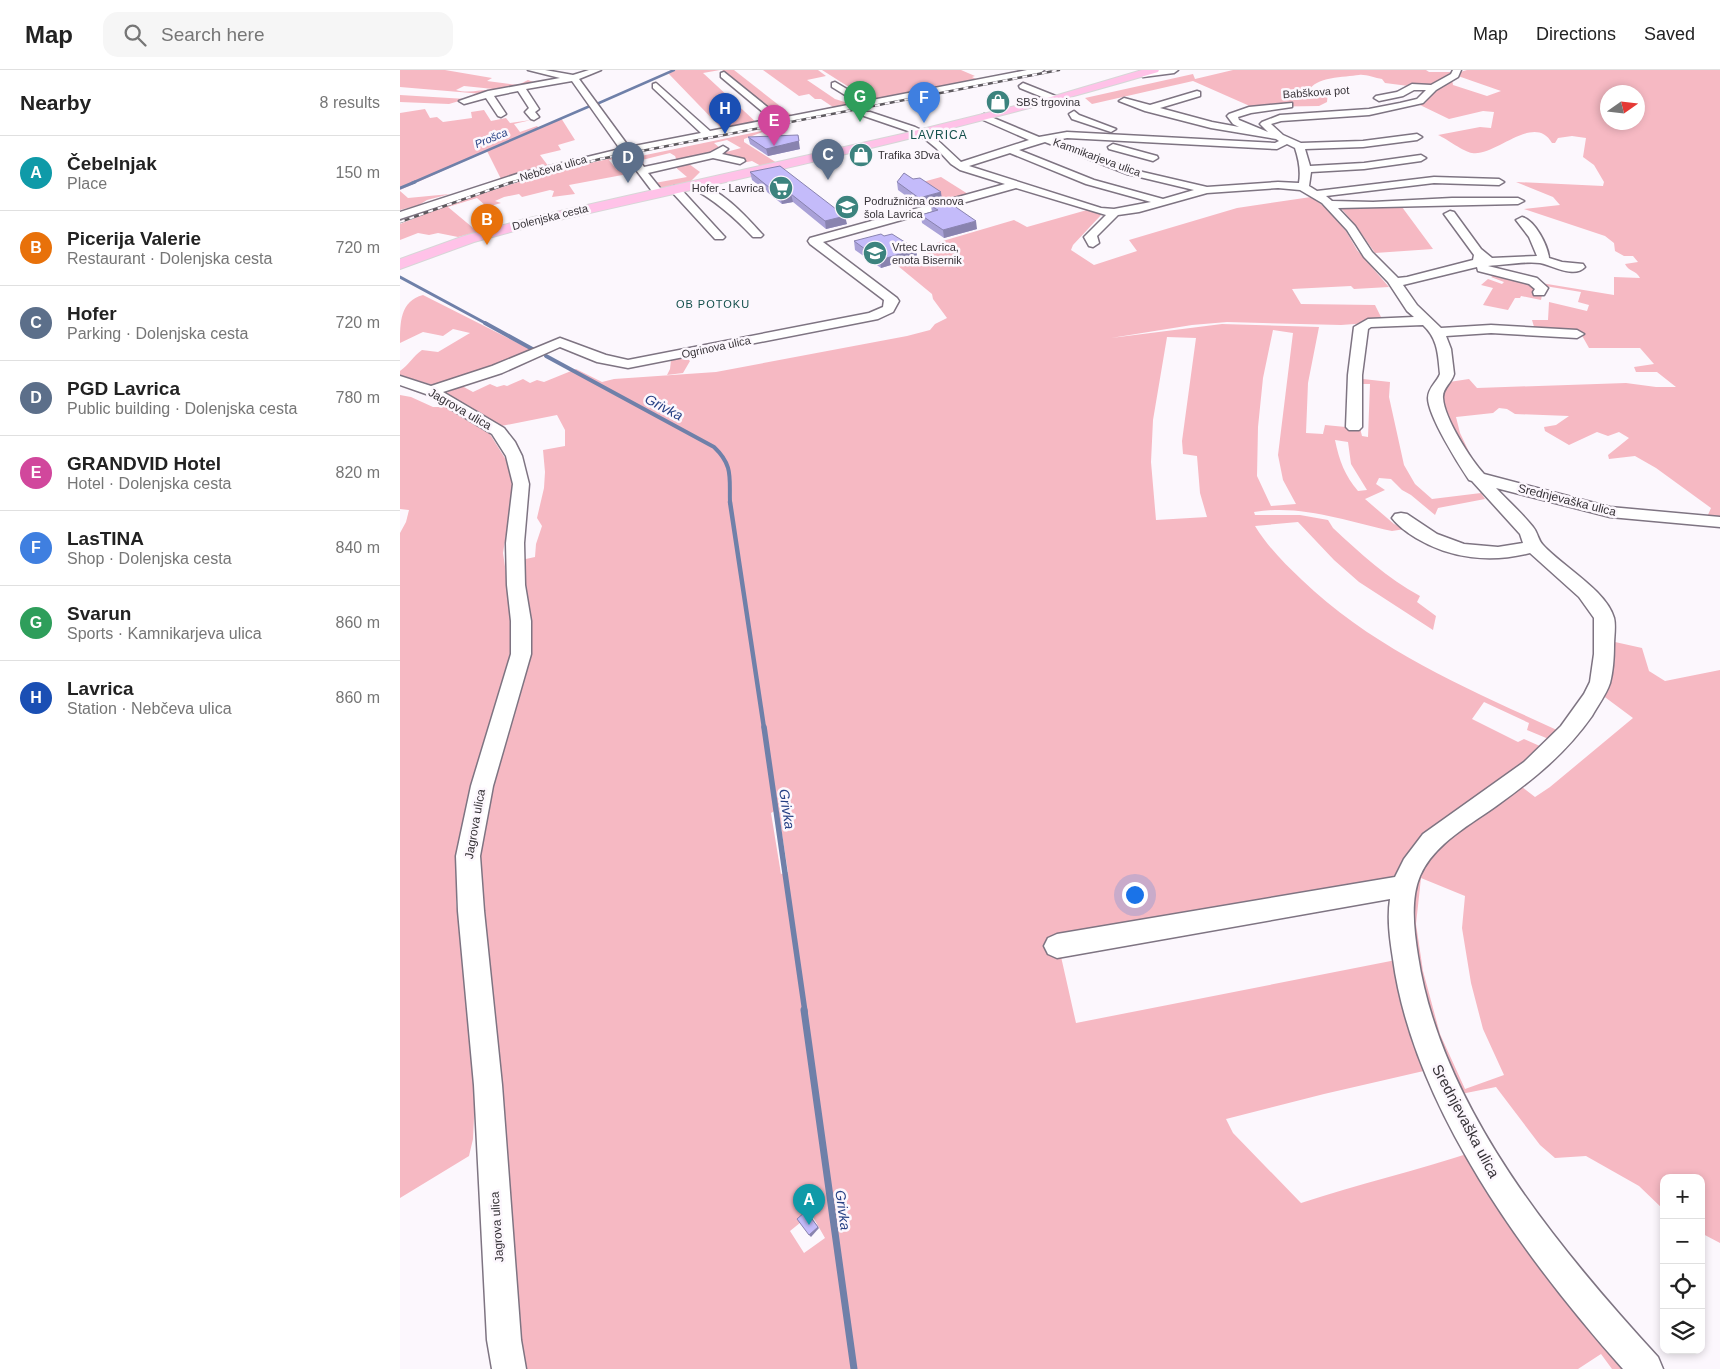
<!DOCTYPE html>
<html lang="en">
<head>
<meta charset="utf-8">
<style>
  :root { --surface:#fff; --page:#f6f6f6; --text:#222; --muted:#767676; --line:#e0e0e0; --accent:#d93025 }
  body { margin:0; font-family:Arial,sans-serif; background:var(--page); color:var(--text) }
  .controls { position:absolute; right:15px; bottom:15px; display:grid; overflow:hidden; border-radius:10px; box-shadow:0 2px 8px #0003 }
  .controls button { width:45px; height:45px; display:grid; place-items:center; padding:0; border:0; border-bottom:1px solid var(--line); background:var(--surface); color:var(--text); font:25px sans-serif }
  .compass { position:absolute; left:1200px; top:15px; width:45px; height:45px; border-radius:50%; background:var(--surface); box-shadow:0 2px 8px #0003; rotate:76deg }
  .you { position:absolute; left:734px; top:824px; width:18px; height:18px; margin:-12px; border:4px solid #fff; border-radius:50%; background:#1a73e8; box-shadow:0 0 0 8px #1a73e833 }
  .badge { display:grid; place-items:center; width:32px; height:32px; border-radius:50%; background:var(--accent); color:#fff; font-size:16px; font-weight:700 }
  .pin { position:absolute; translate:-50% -41px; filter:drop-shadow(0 1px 2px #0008) }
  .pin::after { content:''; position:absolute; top:26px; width:18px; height:15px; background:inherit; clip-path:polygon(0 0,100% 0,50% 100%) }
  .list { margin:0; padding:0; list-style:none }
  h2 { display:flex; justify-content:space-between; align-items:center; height:65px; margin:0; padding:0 20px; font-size:21px }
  h2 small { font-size:16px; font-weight:400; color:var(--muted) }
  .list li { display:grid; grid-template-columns:32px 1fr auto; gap:15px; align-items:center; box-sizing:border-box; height:75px; padding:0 20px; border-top:1px solid var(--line) }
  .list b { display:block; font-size:19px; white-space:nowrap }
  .list p { margin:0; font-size:16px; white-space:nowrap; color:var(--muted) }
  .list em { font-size:16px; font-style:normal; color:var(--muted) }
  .icon { flex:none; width:28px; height:28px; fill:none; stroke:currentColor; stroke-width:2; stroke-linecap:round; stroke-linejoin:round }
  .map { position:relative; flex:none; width:1320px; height:1299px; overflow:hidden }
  header { display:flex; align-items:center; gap:30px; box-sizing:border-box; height:70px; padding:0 25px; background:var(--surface); border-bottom:1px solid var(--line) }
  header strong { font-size:24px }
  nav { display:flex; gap:28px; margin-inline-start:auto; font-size:18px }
  .search { width:350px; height:45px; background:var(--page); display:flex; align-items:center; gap:12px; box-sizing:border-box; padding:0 18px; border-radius:15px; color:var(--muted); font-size:19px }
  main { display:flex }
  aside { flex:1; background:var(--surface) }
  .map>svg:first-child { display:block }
  .green { fill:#f6b9c3; fill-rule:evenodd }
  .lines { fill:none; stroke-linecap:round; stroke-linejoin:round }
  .stream-far5 { stroke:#6f80a9; stroke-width:2.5 }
  .stream-far4 { stroke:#6f80a9; stroke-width:3 }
  .stream-far3 { stroke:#6f80a9; stroke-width:4 }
  .stream-far2 { stroke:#6f80a9; stroke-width:4.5 }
  .stream-far1 { stroke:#6f80a9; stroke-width:5.5 }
  .stream { stroke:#6f80a9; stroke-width:7 }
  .minor-casing { stroke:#7e7482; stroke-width:3 }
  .major-casing { stroke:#d7d6d7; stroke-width:2 }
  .minor { fill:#fff; fill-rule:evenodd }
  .major { fill:#ffc2e8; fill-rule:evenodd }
  .rail-casing { stroke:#5e5a5f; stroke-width:2.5 }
  .rail { stroke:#fcf7fd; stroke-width:2; stroke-dasharray:5; stroke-linecap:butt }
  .wall { fill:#a9a1d7 }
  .shaded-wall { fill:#8983af }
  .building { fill:#c4bbfa; stroke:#8983af }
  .labels { text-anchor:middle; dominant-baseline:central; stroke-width:5; stroke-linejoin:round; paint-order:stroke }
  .far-street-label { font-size:11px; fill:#363237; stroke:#fcf7fd }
  .far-poi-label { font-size:11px; fill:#363237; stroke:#fcf7fd; text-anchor:start }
  .far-water-label { font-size:11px; font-style:italic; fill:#274185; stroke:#fcf7fd }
  .far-neighbourhood-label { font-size:11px; letter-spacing:1px; fill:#124f4b; stroke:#fcf7fd }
  .far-quarter-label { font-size:12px; letter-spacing:1px; fill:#124f4b; stroke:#fcf7fd }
  .street-label { font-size:12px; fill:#363237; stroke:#fcf7fd }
  .water-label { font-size:14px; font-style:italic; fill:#274185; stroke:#fcf7fd }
  .near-street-label { font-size:15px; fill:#363237; stroke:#fcf7fd }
</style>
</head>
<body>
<header>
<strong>Map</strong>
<div class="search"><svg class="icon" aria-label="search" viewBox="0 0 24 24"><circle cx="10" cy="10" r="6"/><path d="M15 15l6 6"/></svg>Search here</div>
<nav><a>Map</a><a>Directions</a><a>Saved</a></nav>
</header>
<main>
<aside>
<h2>Nearby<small>8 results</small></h2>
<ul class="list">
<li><span class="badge" style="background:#0f9aa8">A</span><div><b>Čebelnjak</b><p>Place</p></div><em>150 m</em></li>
<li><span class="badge" style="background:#e8710a">B</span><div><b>Picerija Valerie</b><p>Restaurant · Dolenjska cesta</p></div><em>720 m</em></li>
<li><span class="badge" style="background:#5c6f8a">C</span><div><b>Hofer</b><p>Parking · Dolenjska cesta</p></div><em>720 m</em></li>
<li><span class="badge" style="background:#5c6f8a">D</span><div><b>PGD Lavrica</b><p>Public building · Dolenjska cesta</p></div><em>780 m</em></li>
<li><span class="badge" style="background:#d1479c">E</span><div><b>GRANDVID Hotel</b><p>Hotel · Dolenjska cesta</p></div><em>820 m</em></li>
<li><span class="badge" style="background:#3f7fe0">F</span><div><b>LasTINA</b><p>Shop · Dolenjska cesta</p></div><em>840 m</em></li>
<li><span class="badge" style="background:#2e9e5b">G</span><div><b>Svarun</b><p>Sports · Kamnikarjeva ulica</p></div><em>860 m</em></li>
<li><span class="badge" style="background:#1a4fb4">H</span><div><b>Lavrica</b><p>Station · Nebčeva ulica</p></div><em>860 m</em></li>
</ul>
</aside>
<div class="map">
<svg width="1320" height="1299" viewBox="0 0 1320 1299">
  <rect width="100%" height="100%" fill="#fcf7fd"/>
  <g class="green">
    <path d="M0 0H45L92 8 87 11 118 15 128 10 136 13 103 20 64 16 56 20C69 24 82 19 95 20L83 24 0 17Z"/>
    <polygon points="276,0 320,0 303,3 358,54 324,61 268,3"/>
    <polygon points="322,0 334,0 394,47 381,50"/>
    <polygon points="363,0 418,0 426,6 407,10 435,29 451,34 436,39 421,29 415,29 409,24 399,26"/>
    <polygon points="422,0 561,0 575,6 572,7 578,10 471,31"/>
    <path d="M833 0H1026L1029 2H1060L1067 0H1320V451L1307 447 1311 438 1256 398 1235 386 1209 389 1208 385 1229 368 1219 362 1208 366 1197 362 1169 375 1145 361 1144 357 1156 355 1169 346 1115 344 1107 339 1099 338 1093 343 1056 347 1060 363 1072 388H1067L1043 346 1042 319 1049 312 1069 309 1077 318 1226 313 1256 317H1276L1257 302H1236L1234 297 1254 294 1240 278H1189L1180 262 1135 260 1132 250H1148L1149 232 1187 241 1189 235 1178 232 1181 222 1139 215 1141 213 1214 225V207L1240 208C1237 201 1228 201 1225 194L1238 192 1233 186H1224L1215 181 1214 173 1205 166 1124 139 1160 135 1153 127 1116 112 1203 116 1204 112 1194 95 1183 87 1186 68 1172 66 1158 68 1155 73H1152C1134 42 1096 87 1072 83 1064 82 1047 69 1038 65L1080 57 1091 58 1094 42 1083 41 1049 49 1020 35 1026 32 1032 19 985 13 982 9C975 8 965 4 959 5 945 7 914 7 909 21H928L927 32 919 36 852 37 793 11 692 34 685 28 793 4 795 9ZM1058 6 1101 21 1087 26 1053 15 1052 9ZM1208 22H1238V52H1208Z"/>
    <polygon points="0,25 66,29 49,34 0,32"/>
    <polygon points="25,39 30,48 37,47 43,52 72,48 71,42 84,40 91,51 106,48 110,53 131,50 114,54 120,62 137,56 139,58 161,48 175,70 158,75 161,80 140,85 149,97 102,111 87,81 0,120 0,43"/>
    <polygon points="371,59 344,69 344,72 377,93 361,96 352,91 347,92 319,84 341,78 327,70 314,73 320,78 310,84 277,91 275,86 270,83 242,90 244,93 241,94 236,87"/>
    <polygon points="309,86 322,87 289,94 300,102 290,112 260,118 255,113 287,107 274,96"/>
    <path d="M217 87 218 88 209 90 217 100 228 99 233 103 169 115 175 124 152 127 154 121 150 120 122 127 119 124 104 127 95 131 101 133 87 137 77 128 48 137 78 162 58 167 38 163 29 165 18 163 0 170V154C70 125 143 103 217 87Z"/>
    <polygon points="541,107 568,124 546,130 519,113"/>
    <polygon points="0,121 8,128 50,124 27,130 19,135 0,140"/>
    <path d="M911 127 925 137 946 161 957 180 989 217 954 219 951 216 892 219 901 234 975 235 982 249V252L941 255 827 252 792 255 711 268 822 254 919 257 908 313 906 363 923 364 925 355 956 358 954 308 990 312 989 327 1004 395 1015 414 1032 429 1081 423 1085 429 1038 438 1035 445 1011 425 1002 420 991 409 979 408 976 414 985 420 965 429 994 454 1005 459 992 461C945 451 902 434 854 442L855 445H900L928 450 933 458C961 484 987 508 1020 526L1017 532 1036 546 1033 560 959 512 934 490 898 452 855 456C868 477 884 493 902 510 975 580 1068 619 1159 661L1151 670 1127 660 1129 653 1084 632 1072 649 1118 672 1124 669 1142 677 998 811 657 869 676 953 1001 889 1028 1000 924 1024 826 1049 833 1063 901 1133C958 1114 1016 1101 1073 1082L1236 1299H1212L1201 1284 1178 1299H124L116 1250 80 822V781L87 727 126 594 131 549 121 490 135 487 136 474 142 456 137 448 144 418 145 402 143 380 165 376V360L157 345 101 356 48 327 46 323 62 316 73 322 90 314 97 317 104 315 107 316 123 309 130 313 137 310 144 312 176 299 202 312 214 309 316 302 507 266 530 260 535 254 547 248 533 229 532 224 498 196 532 187 519 178 614 150 627 157 687 140 702 144 673 175 671 180 694 195 737 181 729 170 837 138ZM873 260 893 263 878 385 883 410 896 434 871 436 857 406 858 357 863 308ZM767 267 796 268 782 371 783 384 797 386 800 423 807 447 756 450 751 392 753 350ZM961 314H970L968 367 962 366 959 354ZM935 370 948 372 951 394 967 420 958 421C945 406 939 390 935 370ZM378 739 388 802 381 804 371 743ZM413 1147 425 1168 404 1183 390 1161 406 1148Z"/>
    <polygon points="940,137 1002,137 1033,179 975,183 956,156"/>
    <polygon points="1094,205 1132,214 1135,216 1134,223 1142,225 1141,230 1121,226 1120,228 1115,228 1108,240 1083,235 1093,218 1081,215 1088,209 1102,214 1104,212 1091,207"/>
    <path d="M23 225 132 280 113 289 36 316 0 305V301C9 295 13 286 22 280L38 282 70 263 53 259 43 266 23 262 0 273C0 253 0 231 23 225Z"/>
    <polygon points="285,286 290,291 283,303 267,305 270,299 271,290"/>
    <polygon points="0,325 11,327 33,337 45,337 88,361 108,393 113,421 103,483 113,551 112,584 67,732 57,796 56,832 64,888 75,1027 73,1069 69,1086 0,1128 0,463 6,452 9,440 0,439"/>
    <path d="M1215 572 1242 578 1249 601 1265 611 1320 600V1173L1301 1163V1108H1264V1140L1239 1116 1186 1086 1155 1088 1140 1075 1096 1017 1056 1025 1026 955 1010 831 1026 786 1118 714 1135 727 1150 717 1233 648 1198 622 1206 586ZM1021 808 1065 826 1062 858 1071 913 1083 959 1104 1005 1065 1019 1040 964 1023 901 1016 854Z"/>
  </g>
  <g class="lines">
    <g class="stream-far5">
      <polyline points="199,33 274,0"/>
      <polyline points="12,113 190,36"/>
    </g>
    <g class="stream-far4">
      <polyline points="0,118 15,112"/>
      <polyline points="0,207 87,254"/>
    </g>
    <g class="stream-far3">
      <polyline points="85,253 136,281"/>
      <path d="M146 286 314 377C334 396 329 408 330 433"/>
    </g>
    <polyline class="stream-far2" points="330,432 364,658"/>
    <polyline class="stream-far1" points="364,657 405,942"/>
    <polyline class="stream" points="404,940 454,1299"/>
    <g class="minor-casing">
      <g id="minor">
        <polygon points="128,0 145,0 173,5 189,0 201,0 179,9 229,77 301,63 253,18 253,14 256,13 310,61 371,49 321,7 321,3 324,2 381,48 458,33 432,17 432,13 435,12 467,31 627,0 644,0 640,3 233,82 244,97 310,83 323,76 328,79 322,84 344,89 345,91 340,94 313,88 248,103 264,123 259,126 255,125 224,84 193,90 125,108 0,149 0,142 117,104 220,79 172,11 126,19 139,39 135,42 139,47 134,50 131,49 125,42 129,38 118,21 94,26 106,44 101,47 98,46 86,28 64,34 59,31 88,21 160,8"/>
        <polygon points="754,0 778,0 774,3 743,7 739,4"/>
        <path d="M1053 0H1061L1058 7 1036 20 1023 33 969 45 881 51 871 54 883 65 901 73 963 71 1017 64 1022 67 1017 70 963 77 905 79 910 96 964 93 1021 85 1026 88 1021 91 964 99 911 102 909 116 917 121 1034 107 1099 109 1104 112 1099 115 1034 113 926 126 932 131 973 132 1052 128H1118L1124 131 1118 134 938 138 955 156 972 182 998 208 1007 207 1073 190 1074 185 1044 144 1050 141 1054 142 1081 179 1092 188 1137 186 1129 167 1116 150 1122 147C1135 150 1148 176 1149 188L1162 192 1183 194 1185 197C1174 209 1152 195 1140 193 1126 191 1103 195 1088 196L1137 208 1148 218 1144 225H1134L1133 222 1135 219 1129 214 1078 201 1077 197 1003 215 1017 235 1041 258 1091 255 1177 260 1184 264 1177 268 1091 263 1046 266 1051 279 1054 304C1052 313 1042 318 1043 328 1044 348 1071 390 1084 404L1210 437 1320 447V457L1210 447 1096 418C1108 431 1122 443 1133 457 1138 463 1138 470 1143 475 1162 496 1207 521 1214 548 1216 556 1214 567 1214 575 1214 587 1213 602 1210 613 1206 625 1198 635 1192 646 1166 683 1135 708 1099 734 1072 754 1034 773 1020 806 1010 830 1014 860 1018 886 1041 1037 1157 1177 1258 1287L1263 1299H1223C1126 1190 1013 1037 993 889 990 870 987 849 990 829L657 888 648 884 644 876 648 868 657 864 995 807 1004 789 1023 764 1124 692 1161 656 1184 624 1190 612 1194 584V548L1179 527 1130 483C1091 493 1051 489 1016 468 1008 463 998 456 992 448L995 444 1001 443 1007 444 1037 464 1064 474 1098 477 1123 473 1120 464 1072 411 1069 410C1059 395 1028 346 1028 328 1028 318 1037 312 1040 304 1038 284 1038 269 1023 255L971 257 968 259 962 305V357L959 360H949L946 357 948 305 954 257 968 249 1014 247 1007 241 988 212 964 187 947 160 922 133 900 120 878 118 807 123 739 142 718 145 697 166 699 173 693 177 689 176 684 167 706 145 616 118 423 172 497 228 499 231 493 242 478 249 228 298 197 292 160 277 102 303 43 322 104 358 115 372 122 386 129 414 124 473 125 515 131 551V584L93 716 80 786 84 841 102 1015 121 1270 126 1299H92L87 1270 74 1015 58 841 56 786 71 716 111 584V551L107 515 106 473 113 414 106 386 92 364 26 324 0 315V306L31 316 92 296 160 268 206 285 228 290 469 243 483 237 484 230 410 174 408 171 410 168 605 114 560 100 551 94 536 78 525 69 508 61 464 46V42H470L515 57 532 65 561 92 629 70 581 49 579 47 584 44 639 67 667 62 875 73 879 71 876 69 811 58 745 41 719 31 724 28 750 35 797 21 800 22V26L760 38 812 52 839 57 833 54 827 46 829 44 849 37 892 33V37L851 43 838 47 839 50 868 62 860 54 862 52 880 45 969 39 1000 33 1017 29 1026 20H1014L1003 26 979 31 974 28 976 26 997 22 1012 14 1031 15 1051 4ZM667 68 877 79 887 74 895 78C899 90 901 101 899 113L878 112 807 117 734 100 657 70ZM645 72 727 104 794 120 763 129 694 110 619 80ZM610 83 686 114 751 132 714 139 701 138 569 96Z"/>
        <polygon points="623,13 658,27 660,29 655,32 652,31 620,18 619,16"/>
        <polygon points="674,41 679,45 716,59 711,62 672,49 669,44"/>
        <polygon points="713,74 757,86 758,88 753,91 709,79 708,77"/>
        <path d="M294 112C321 119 343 143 361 163L363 165 361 167H353C334 147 315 130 290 117L289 115Z"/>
        <polygon points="275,116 279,117 323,165 325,167 323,169 315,169 271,121 270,119 271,117"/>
      </g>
    </g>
    <g class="major-casing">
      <path id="major" d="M742 0H759L758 2C552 63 342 108 133 156L74 172 0 199V189L64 166 125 149 502 64 651 27Z"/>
    </g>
    <use href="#minor" class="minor"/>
    <use href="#major" class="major"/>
    <g class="rail-casing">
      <polyline id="rail" points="0,152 109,113 200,89 659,0"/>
    </g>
    <use href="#rail" class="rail"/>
  </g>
  <g class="wall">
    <polygon points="348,67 400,79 368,86 350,74"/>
    <polygon points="350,102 447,154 426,159 393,132 382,134 352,110"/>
    <polygon points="497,112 542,130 520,136 498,120"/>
    <polygon points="531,136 577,159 544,168 522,153 521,145 532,142"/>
    <polygon points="484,166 516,179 517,187 481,198 455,180 454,171"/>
  </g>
  <g class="shaded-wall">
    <polygon points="398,65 400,79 368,86 366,79"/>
    <polygon points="541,122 542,130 520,136 519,128"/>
    <polygon points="391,124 393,132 382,134 380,126"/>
    <polygon points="445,146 447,154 426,159 425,151"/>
    <polygon points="576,151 577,159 544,168 543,160"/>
    <polygon points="516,179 517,187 481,198 480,190"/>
    <polygon points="406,1141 419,1158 411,1167 409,1165"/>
  </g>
  <g class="building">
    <polygon points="398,65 399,71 366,79 348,67"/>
    <polygon points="380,96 445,146 425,151 391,124 380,126 350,102"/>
    <polygon points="504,103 513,109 520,108 541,122 519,128 497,112"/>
    <polygon points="547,131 576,151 543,160 521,145 538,140 531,136"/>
    <polygon points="481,164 484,166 492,164 516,179 480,190 454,171"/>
    <polygon points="406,1141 418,1157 409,1165 397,1149"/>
  </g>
  <defs>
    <g id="shop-disc" transform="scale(1.25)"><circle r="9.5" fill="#3c837e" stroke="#fcf7fd"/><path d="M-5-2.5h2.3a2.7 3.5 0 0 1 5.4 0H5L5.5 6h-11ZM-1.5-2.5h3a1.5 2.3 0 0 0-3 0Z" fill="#fff"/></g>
    <g id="supermarket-disc" transform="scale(1.25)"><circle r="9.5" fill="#3c837e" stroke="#fcf7fd"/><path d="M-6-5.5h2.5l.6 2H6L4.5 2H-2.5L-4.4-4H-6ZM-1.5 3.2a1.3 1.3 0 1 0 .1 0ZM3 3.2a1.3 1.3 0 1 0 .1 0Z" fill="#fff"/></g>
    <g id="school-disc" transform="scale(1.25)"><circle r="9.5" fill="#3c837e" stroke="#fcf7fd"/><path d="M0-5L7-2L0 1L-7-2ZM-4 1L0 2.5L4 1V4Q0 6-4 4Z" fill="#fff"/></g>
  </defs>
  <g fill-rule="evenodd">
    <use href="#shop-disc" x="598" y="32"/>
    <use href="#shop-disc" x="461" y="85"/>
    <use href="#supermarket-disc" x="381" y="118"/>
    <use href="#school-disc" x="447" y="137"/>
    <use href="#school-disc" x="475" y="183"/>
  </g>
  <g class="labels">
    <g class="far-street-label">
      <text transform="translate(916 22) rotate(-4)">Babškova pot</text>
      <text transform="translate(697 87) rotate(20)">Kamnikarjeva ulica</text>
      <text transform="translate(153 98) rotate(-16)">Nebčeva ulica</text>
      <text transform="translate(150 147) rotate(-14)">Dolenjska cesta</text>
      <text transform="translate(316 277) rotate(-12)">Ogrinova ulica</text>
    </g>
    <g class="far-poi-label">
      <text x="616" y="32">SBS trgovina</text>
      <text x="478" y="85">Trafika 3Dva</text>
      <text x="364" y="118" text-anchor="end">Hofer - Lavrica</text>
      <text x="464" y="131">Podružnična osnova<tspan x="464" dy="13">šola Lavrica</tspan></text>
      <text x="492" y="177">Vrtec Lavrica,<tspan x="492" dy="13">enota Bisernik</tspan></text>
    </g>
    <g class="far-water-label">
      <text transform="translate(91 68) rotate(-23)">Prošca</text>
    </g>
    <g class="far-neighbourhood-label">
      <text x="313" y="234">OB POTOKU</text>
    </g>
    <g class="far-quarter-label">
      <text x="539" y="65">LAVRICA</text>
    </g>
    <g class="street-label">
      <text transform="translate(60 339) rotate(30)">Jagrova ulica</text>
      <text transform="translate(1167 430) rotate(14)">Srednjevaška ulica</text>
      <text transform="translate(75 754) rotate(-80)">Jagrova ulica</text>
      <text transform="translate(97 1157) rotate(-94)">Jagrova ulica</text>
    </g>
    <g class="water-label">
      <text transform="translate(264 337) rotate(28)">Grivka</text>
      <text transform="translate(387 739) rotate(81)">Grivka</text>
      <text transform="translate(443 1140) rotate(82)">Grivka</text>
    </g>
    <g class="near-street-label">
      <text transform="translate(1066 1051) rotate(62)">Srednjevaška ulica</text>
    </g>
  </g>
</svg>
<div class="controls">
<button>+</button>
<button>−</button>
<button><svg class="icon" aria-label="locate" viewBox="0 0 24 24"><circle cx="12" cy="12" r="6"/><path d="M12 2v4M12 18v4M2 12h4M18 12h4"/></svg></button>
<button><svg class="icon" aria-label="layers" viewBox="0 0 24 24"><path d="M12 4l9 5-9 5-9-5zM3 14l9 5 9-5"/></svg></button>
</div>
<svg class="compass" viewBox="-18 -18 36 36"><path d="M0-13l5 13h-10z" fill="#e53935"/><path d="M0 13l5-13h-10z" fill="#767676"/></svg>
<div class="you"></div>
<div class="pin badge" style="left:409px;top:1155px;background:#0f9aa8">A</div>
<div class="pin badge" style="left:87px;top:175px;background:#e8710a">B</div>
<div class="pin badge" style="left:428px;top:110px;background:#5c6f8a">C</div>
<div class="pin badge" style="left:228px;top:113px;background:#5c6f8a">D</div>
<div class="pin badge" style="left:374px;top:76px;background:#d1479c">E</div>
<div class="pin badge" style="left:524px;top:53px;background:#3f7fe0">F</div>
<div class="pin badge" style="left:460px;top:52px;background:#2e9e5b">G</div>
<div class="pin badge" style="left:325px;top:64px;background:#1a4fb4">H</div>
</div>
</main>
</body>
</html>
